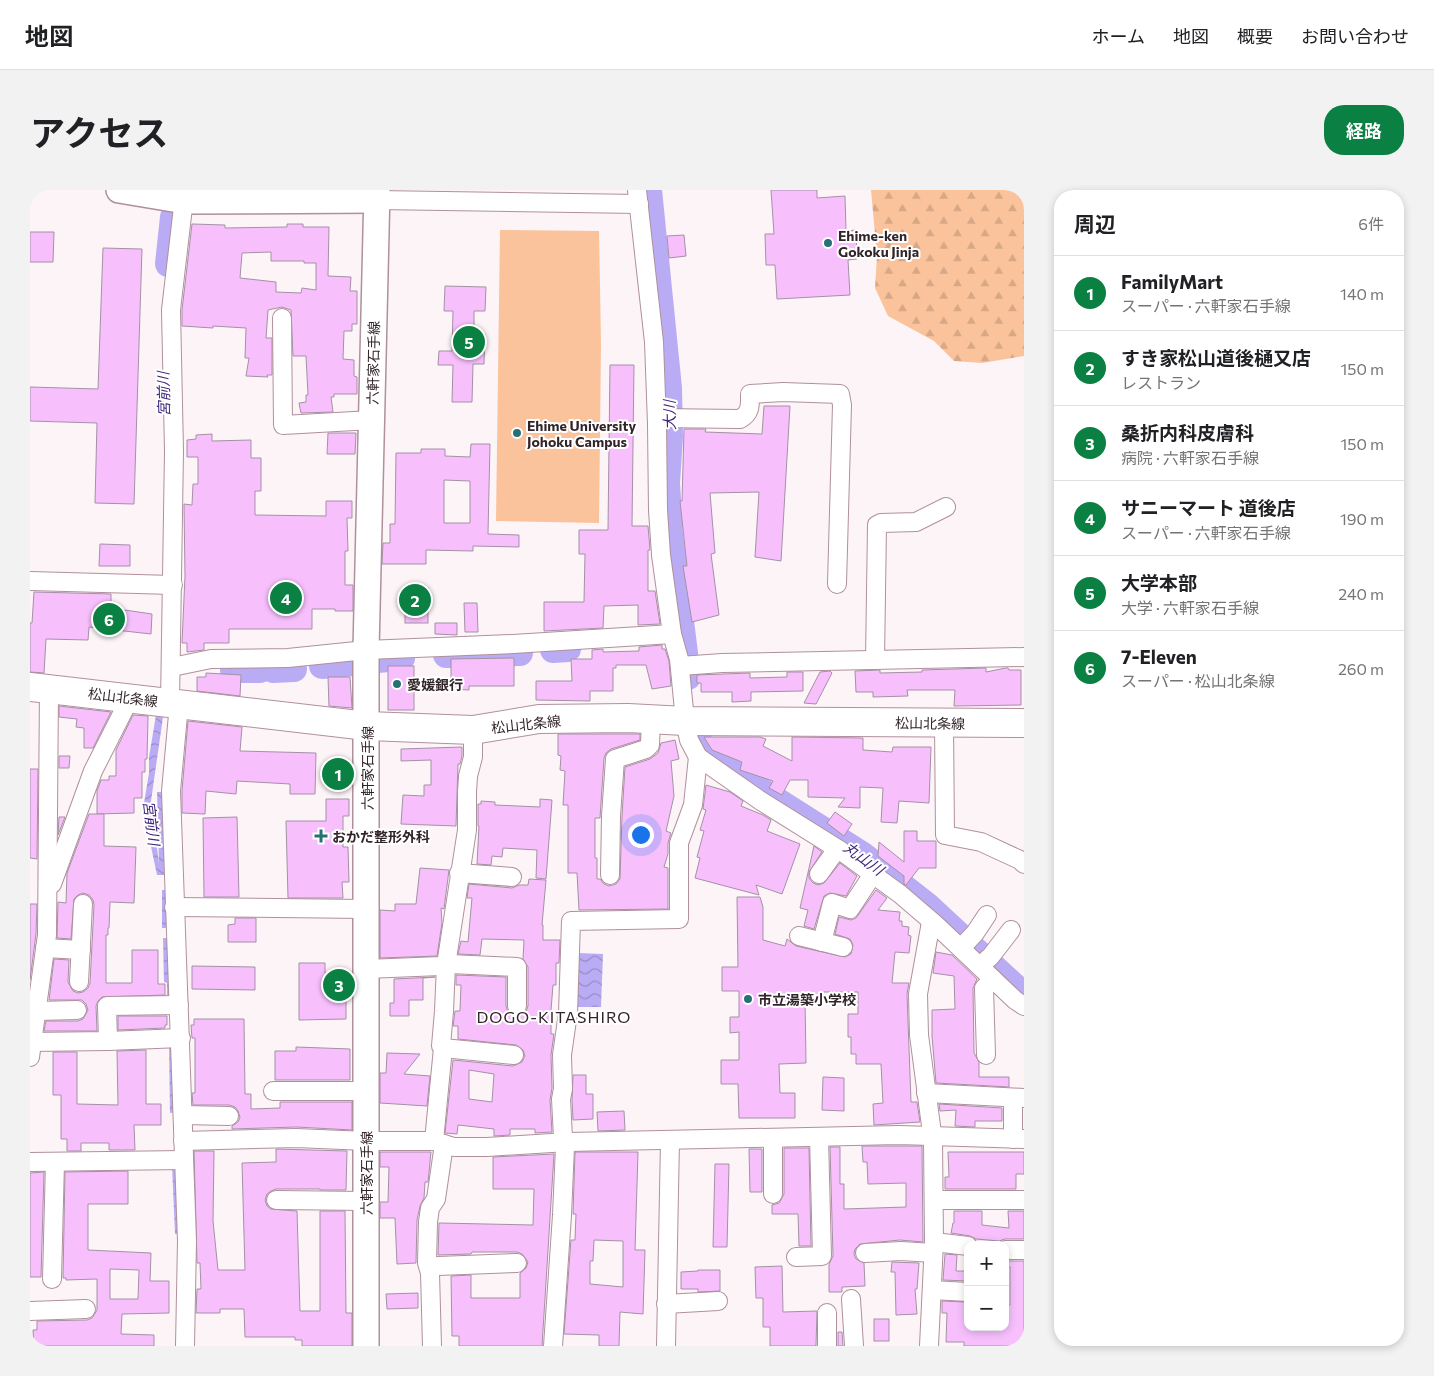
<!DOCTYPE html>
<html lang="ja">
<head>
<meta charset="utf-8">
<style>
  :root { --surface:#fff; --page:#f2f2f2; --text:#202124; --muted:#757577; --line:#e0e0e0; --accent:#0b8043 }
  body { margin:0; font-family:Commissioner,"Noto Sans JP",sans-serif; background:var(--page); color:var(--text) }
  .controls { position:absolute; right:15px; bottom:15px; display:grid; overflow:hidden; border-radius:10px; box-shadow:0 2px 8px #0003 }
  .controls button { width:45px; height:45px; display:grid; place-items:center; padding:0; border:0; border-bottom:1px solid var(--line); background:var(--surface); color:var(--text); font:25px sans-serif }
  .you { position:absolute; left:610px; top:644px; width:18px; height:18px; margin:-12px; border:4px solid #fff; border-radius:50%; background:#1a73e8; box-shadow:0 0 0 8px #1a73e833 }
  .badge { display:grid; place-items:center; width:32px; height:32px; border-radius:50%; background:var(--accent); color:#fff; font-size:16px; font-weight:700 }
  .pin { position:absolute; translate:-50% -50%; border:2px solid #fff; box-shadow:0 1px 5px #0006 }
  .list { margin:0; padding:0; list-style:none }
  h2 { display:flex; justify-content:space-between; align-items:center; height:65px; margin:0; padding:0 20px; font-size:21px }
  h2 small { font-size:16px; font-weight:400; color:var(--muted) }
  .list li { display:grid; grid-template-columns:32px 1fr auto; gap:15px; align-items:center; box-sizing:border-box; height:75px; padding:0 20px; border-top:1px solid var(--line) }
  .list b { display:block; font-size:19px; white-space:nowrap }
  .list p { margin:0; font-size:16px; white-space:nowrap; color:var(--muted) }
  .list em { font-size:16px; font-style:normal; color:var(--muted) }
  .map { position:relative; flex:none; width:994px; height:1156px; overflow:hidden; border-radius:20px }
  header { display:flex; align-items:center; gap:30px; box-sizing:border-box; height:70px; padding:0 25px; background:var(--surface); border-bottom:1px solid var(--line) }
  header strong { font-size:24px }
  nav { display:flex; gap:28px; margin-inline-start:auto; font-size:18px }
  .intro { display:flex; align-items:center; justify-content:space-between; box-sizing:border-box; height:120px; padding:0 30px }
  h1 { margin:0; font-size:35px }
  .button { padding:12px 22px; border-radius:20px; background:var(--accent); color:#fff; font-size:18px; font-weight:700 }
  main { display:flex; gap:30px; padding:0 30px }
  aside { flex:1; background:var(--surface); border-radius:20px; box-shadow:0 2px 8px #0003 }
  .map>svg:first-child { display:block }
  .forest { fill:url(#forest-firs) }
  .park { fill:#fac39b }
  .water { fill:url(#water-waves) }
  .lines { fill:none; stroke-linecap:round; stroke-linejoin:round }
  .river { stroke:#b9acf4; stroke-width:26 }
  .building { fill:#f7c0fd; stroke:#a590a7; fill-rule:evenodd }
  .street-casing { stroke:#b0909c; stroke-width:20 }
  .secondary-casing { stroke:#b0909c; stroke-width:28 }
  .primary-casing { stroke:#b0909c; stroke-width:30 }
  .street { stroke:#fff; stroke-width:18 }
  .secondary { stroke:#fff; stroke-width:25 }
  .primary { stroke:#fff; stroke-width:28 }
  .poi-dot { fill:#267173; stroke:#fff; stroke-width:2 }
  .labels { text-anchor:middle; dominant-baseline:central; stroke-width:4; stroke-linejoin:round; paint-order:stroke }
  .poi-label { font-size:14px; font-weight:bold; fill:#32252a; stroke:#fff; text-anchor:start }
  .street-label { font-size:14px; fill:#32252a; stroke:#fff }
  .water-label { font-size:15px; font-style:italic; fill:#40297a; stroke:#fff }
  .quarter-label { font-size:16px; letter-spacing:1px; fill:#32252a; stroke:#fff }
</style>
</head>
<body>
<header>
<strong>地図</strong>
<nav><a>ホーム</a><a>地図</a><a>概要</a><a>お問い合わせ</a></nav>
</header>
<div class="intro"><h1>アクセス</h1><a class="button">経路</a></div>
<main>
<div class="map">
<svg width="994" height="1156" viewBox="0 0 994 1156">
  <defs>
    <pattern id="forest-firs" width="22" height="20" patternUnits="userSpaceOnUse" patternTransform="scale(1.25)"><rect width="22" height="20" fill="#fac39b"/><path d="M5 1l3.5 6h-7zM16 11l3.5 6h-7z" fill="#d7a786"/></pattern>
    <pattern id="water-waves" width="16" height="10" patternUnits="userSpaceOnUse" patternTransform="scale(1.25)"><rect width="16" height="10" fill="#b9acf4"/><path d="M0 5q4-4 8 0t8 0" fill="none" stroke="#978cc6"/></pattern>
  </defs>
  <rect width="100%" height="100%" fill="#fcf4f7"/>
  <polygon class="forest" points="841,0 994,0 994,166 952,173 924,171 904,151 858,126 845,98 847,66"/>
  <polygon class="park" points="470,40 569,41 571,154 569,333 466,331"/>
  <g class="water">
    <polygon points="127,519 134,520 121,611 122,620 129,673 127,602 136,602 138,685 127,685 115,628 114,613 119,583 119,567"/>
    <polygon points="132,700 140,700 141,738 132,738"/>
    <polygon points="133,748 141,748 143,810 137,810 137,793 134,792"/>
    <polygon points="548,763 573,764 571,817 546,817"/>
    <polygon points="139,853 146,853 147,922 140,923"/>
    <polygon points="142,975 149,975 152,1044 145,1044"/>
  </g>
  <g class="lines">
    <g class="river">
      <polyline points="619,0 639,198 640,246 637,293 640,344 658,487"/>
      <polyline points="138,74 143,27"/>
      <polyline points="523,460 538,459"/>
      <polyline points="416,465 490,463"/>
      <polyline points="347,470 372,468"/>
      <polyline points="292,476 325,473"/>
      <polyline points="203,480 230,480"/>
      <polyline points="243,480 264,479"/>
      <polyline points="667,544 671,556 696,578 833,665 898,716 994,805"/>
    </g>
  </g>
  <g class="building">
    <polygon points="741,0 787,0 787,8 815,6 816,41 826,40 827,69 818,70 820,105 747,109 745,75 736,75 735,44 744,44"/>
    <path d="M162 34 195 35V38L257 37V34H273V37H299L298 86 321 87 320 101H327V134H322V141H314L313 169 324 170V186L327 187V204H304V207H301L303 222 271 223 269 213 276 212V205H278L276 166H263L261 120 252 117 238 120 236 148H242V185H237L238 187 216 186 219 168H215L216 138 183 136V138L152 136V120ZM241 62V71H274V73H286V100L272 98 271 103 246 102V92L210 88 212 63Z"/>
    <polygon points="0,42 24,42 23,72 0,72"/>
    <polygon points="654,45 656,66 639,68 637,46"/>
    <polygon points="73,58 112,59 104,314 65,313 67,233 0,231 0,197 68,199"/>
    <polygon points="415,96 456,97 455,121 444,121 444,144 455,144 454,174 443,174 442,212 422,212 423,175 408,175 409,161 422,161 423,121 414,121"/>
    <polygon points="580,175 604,175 602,336 618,336 620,360 618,360 618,401 625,401 630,434 608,435 608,415 574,416 573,438 514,441 514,412 554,412 555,364 549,364 549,340 578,340"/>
    <polygon points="734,216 760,216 751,371 725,367 729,302 680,303 685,363 681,364 689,425 662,432 653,376 657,376 650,311 652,311 654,239 676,239 675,242 732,244"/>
    <polygon points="298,243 326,243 325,264 297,264"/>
    <polygon points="182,244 182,251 221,250 221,268 231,268 231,301 225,301 225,325 296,326 296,311 322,311 322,328 317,328 318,361 315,361 315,395 323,395 323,421 305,421 305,419 282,419 282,439 199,439 199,453 174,453 174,460 157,462 157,453 152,453 155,386 154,314 162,315 163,294 168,294 168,267 157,267 157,250 166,249 166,245"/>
    <path d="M441 254H460L458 344 489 345V357L443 356V361L396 360V374H352L353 353H360V334H365L366 263H391V259H415V266L440 267ZM414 290 440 291V333H414Z"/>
    <polygon points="70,354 100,355 100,376 69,376"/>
    <rect x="375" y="398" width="23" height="35"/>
    <polygon points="4,402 81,404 81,418 122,424 121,444 59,437 58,450 16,449 14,483 0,482 0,433 2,433"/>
    <polygon points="434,413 447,413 448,442 435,442"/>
    <polygon points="405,433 427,433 427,445 405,444"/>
    <polygon points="632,455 632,459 635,459 639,471 641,496 622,499 616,475 586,475 586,478 583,478 583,501 560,501 560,511 506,510 506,491 542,491 541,469 562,469 562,460 573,459 573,462 609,461 609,457"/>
    <polygon points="484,468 484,496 439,496 439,500 421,499 421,469"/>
    <rect x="358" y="476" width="26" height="44"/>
    <polygon points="956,478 956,482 976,478 978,478 979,480 991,480 991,515 924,516 925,500 877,500 878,506 843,507 843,502 826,502 825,481 850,480 850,483 892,482 892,480"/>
    <polygon points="800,481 802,483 786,514 774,513 790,482"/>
    <polygon points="757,482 773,482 773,501 721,502 721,511 702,512 702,502 671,502 671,493 667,493 667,485 720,483 720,488 757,487"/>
    <polygon points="176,483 211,485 210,506 167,501 167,487 176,487"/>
    <polygon points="298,487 320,487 322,518 299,516"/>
    <polygon points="29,516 81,522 63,558 54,558 54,538 46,537 47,529 29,527"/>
    <polygon points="103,525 118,526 117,569 115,569 115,582 112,582 112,608 104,608 104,623 67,624 67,601 71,590 79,590 79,586 86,586 86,560"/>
    <polygon points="158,531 212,537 210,561 286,563 285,604 260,604 260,594 207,591 206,604 176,601 175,624 152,623 152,601"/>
    <polygon points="528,544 610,544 610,550 581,559 576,563 574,568 570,628 565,628 565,668 567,668 567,689 570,689 574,694 579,696 586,694 590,689 592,626 595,577 620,569 628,563 631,553 645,550 649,569 641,571 644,606 636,641 641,643 638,653 638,664 634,677 638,678 638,719 549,720 547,683 538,683 538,615 533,615 535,581 530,580 531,566 528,565"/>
    <polygon points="674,547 730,547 736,549 733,556 762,571 762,547 833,548 833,560 862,562 863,557 901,557 899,613 869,611 867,633 851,632 853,598 830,597 830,618 808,617 815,608 778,607 778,590 760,590 752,605 739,598 743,591 710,580 712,572 682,560"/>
    <polygon points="432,557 432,566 430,574 428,574 426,636 371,634 373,605 394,606 394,595 401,595 401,570 371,571 371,559"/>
    <polygon points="29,566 40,566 39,578 29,578"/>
    <polygon points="0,579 8,579 7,669 0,668"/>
    <polygon points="676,595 700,602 713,611 711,616 733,625 741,630 737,641 770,654 752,704 726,695 729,705 665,688 670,668 667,667 674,641 670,640 676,620 673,619"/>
    <polygon points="296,609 319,609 319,626 313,626 313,657 318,657 319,692 312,692 313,708 258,708 256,631 296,631"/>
    <polygon points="510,609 522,610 516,689 506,688 507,660 473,658 472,667 462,666 461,675 447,674 449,636 448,636 448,614 451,614 451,611 465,612 465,615 510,617"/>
    <polygon points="805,622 822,634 814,646 797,633"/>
    <polygon points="59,624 74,624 74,656 106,657 104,713 80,712 79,738 78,738 78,745 76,745 76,793 102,793 102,760 128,760 128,794 135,794 135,805 72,807 68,811 66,816 67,841 14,841 16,831 48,831 53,829 58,820 56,814 52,810 19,810 24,769 39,770 38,792 43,801 48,803 53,802 58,798 60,793 64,715 63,710 59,705 53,703 48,705 44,709 41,749 27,748 28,712 36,713 37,683"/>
    <polygon points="29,627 35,627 28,645"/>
    <polygon points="207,627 209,707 174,707 173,628"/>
    <polygon points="874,641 887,641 887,651 906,651 906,678 889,678 876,695 874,694 874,686 848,666 849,652 874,672"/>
    <polygon points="784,656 792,662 779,682 779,688 783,693 788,695 794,693 810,673 827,686 816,706 800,703 794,706 784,739 774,736 778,720 770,718"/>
    <polygon points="390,678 419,680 414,719 411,718 412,733 407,766 350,768 350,720 365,721 365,714 386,714"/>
    <path d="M499 689 516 690 512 735H513V750H530L529 773H526V795H523L521 820V844H524L521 865 522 898 520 910 522 942 505 943V939H480V945L464 946V939L428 935 427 944 415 943 423 870 483 876 492 872 495 866 493 860 486 855 428 849V836H423L425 821H430L431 795H426V785L476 787V816L478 822 487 827 492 825 496 822 498 816V777L493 769 494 750 452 749 450 765 428 764 431 751 438 752 442 708H437L439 694 482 698 489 695H498ZM439 880 464 884 462 912 439 909Z"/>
    <polygon points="846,700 857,708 848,720 870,722 869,731 872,731 872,736 879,737 878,745 881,746 879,763 865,762 862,793 879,793 877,804 881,912 887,912 890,932 844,935 843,914 853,913 851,874 826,874 826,864 821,864 821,847 818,847 818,824 828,824 828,802 792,802 792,804 789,804 789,809 775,809 776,873 749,874 750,903 765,903 765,928 709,928 708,894 691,894 691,870 709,870 709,842 700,843 700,827 709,827 709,801 692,801 692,777 708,777 707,707 730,707 733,717 733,750 755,756 757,749 766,756 815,767 821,764 823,755 820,749 805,744 809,727 821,730 826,728"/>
    <polygon points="0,714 7,714 6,744 0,790"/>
    <polygon points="205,728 226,728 226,752 198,752 198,735 205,734"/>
    <polygon points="906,762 922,765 947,789 943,798 944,863 949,872 949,887 979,887 979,897 906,893 902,846 902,820 925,819 924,786 903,783"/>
    <polygon points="269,773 295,773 295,783 316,783 316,829 269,830"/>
    <polygon points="162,776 225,777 225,800 162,799"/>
    <polygon points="405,787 393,788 393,810 379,810 379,826 360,826 360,813 364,813 364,789"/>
    <polygon points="88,826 137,826 137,835 135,835 135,838 88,840"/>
    <polygon points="164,829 214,829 215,904 221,904 221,919 250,918 250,912 322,912 322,940 266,937 202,939 202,936 208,932 210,927 208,921 205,917 199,915 163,915 162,903 165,903 165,848 162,848 161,835 164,835"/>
    <polygon points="266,857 320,859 320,890 245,890 245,861 266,861"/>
    <polygon points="116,860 116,914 131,914 131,935 104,935 105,960 79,960 79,953 51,953 51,961 37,961 37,949 31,949 31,905 23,905 23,862 47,862 47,914 88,915 87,861"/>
    <polygon points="357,863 390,864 374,884 400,886 397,916 350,913 350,883 356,883"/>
    <polygon points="543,885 556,885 556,904 563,904 563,929 543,930 542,910"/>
    <polygon points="793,887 814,888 814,921 792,920"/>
    <polygon points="909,914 972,918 972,931 945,931 945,937 925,936 926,920 910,921"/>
    <polygon points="594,921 595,940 568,941 567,922"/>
    <polygon points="832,956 892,956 893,1052 870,1050 830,1054 825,1059 824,1064 826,1069 834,1073 835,1096 812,1097 812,1102 799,1102 799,1074 803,1066 800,957 810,957 810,994 814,994 814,1019 876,1017 876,993 838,994 837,972 833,972"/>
    <polygon points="754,958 779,958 781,1056 769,1056 768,1024 742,1024 742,1015 749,1013 754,1004"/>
    <polygon points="246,959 317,961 316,1000 290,1000 290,999 246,999 241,1001 237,1004 235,1010 237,1016 241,1019 267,1021 270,1121 290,1121 290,1021 315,1021 316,1123 322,1123 322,1156 272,1156 272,1150 265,1150 265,1147 215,1147 214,1119 190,1119 190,1123 166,1123 167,1099 171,1099 170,1073 167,1073 164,961 184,961 183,1031 188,1080 215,1080 212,973 246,972"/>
    <polygon points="719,959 732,959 732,1002 720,1002"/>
    <polygon points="350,962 401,962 398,992 395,992 394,1008 390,1016 387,1030 386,1073 367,1074 365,1028 350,1028 350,1012 358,1012 359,977 350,977"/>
    <path d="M545 962H608L605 1060H615L613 1124 590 1122 589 1156H569V1145L534 1144 541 1050H545L546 1024H543ZM564 1050 593 1051V1097L560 1094V1071H563Z"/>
    <polygon points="918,962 994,962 994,984 986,984 986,999 915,999 915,987 919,987"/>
    <polygon points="524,964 512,1156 429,1156 429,1146 422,1146 421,1086 441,1085 441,1108 490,1108 490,1083 496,1078 498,1072 492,1064 487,1062 442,1062 441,1064 408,1065 409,1033 503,1035 504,999 463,999 463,967"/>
    <polygon points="685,974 699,974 697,1057 683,1057"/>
    <path d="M98 981V1014H58V1060L121 1063 120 1091H139V1123L92 1124 91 1144 124 1145V1156H4L3 1140H7V1131L57 1130 62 1128 67 1120V1089L36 1090V1088H33L35 982ZM80 1079 109 1080 108 1109H80Z"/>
    <polygon points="14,982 11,1087 0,1087 0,983"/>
    <polygon points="924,1021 952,1021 952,1035 979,1038 978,1021 994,1021 994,1049 975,1049 969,1051 946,1049 940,1046 921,1043 923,1033 924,1033"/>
    <polygon points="915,1064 927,1065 926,1081 938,1081 938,1091 913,1090"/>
    <polygon points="978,1071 994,1071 994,1156 934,1156 934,1152 916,1152 917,1123 912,1123 912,1111 935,1112 935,1130 938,1130 938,1137 976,1137 976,1115 980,1115 980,1077 978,1077"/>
    <polygon points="862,1072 889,1073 887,1099 885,1099 887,1124 866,1125 865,1082 861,1082"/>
    <polygon points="752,1076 753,1122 787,1121 786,1156 740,1156 740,1137 733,1137 733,1108 726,1108 725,1077"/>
    <polygon points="668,1080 690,1080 690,1101 668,1102 668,1099 651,1099 651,1082 668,1081"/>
    <polygon points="388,1103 388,1118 357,1119 356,1104"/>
    <rect x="844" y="1129" width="15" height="22"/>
    <polygon points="808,1142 812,1142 813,1156 808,1156"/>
  </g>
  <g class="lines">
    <g class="street-casing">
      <g id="street">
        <polyline points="607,0 624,152 627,234 628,320 631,365 642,444 649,469 655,531 659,550 668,567 731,611 811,661 870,704 905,734 985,810 994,816"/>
        <polyline points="347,10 609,14"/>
        <polyline points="252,128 253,235 342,230"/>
        <path d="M627 228 710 229C721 223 720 215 720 204L753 202 810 204 812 215 807 394"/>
        <polyline points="0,391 143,395"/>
        <polyline points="845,470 847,335 851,333 886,332 916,317"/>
        <polyline points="650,476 692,473 994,467"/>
        <polyline points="142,477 181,469 258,468 336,460 483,454 642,444"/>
        <polyline points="140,513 144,261 141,120 155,0"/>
        <polyline points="149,514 141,601 157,1051 155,1156"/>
        <polyline points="914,533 915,645 951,652 990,670 994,674"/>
        <polyline points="429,683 482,687"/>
        <polyline points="789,684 807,659"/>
        <polyline points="580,685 581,626 585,569 616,559 620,555 621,529"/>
        <polyline points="22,694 63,581 100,508"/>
        <polyline points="144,717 336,719"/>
        <polyline points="769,746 813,757"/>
        <polyline points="792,752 802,713 820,719 843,684"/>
        <polyline points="15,758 51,760"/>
        <polyline points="931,758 945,743 957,725"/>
        <polyline points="950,776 961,766 981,740"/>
        <polyline points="336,779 411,776 420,774 487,777 487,816"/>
        <polyline points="49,792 53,714"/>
        <polyline points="7,821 47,820"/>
        <polyline points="78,851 77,816 149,815"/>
        <polyline points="0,852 78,851 151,848"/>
        <polyline points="413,858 484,865"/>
        <polyline points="956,865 954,798 963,789"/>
        <polyline points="0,867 17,745 19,499"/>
        <polyline points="243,901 336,901"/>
        <polyline points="896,903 994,908"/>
        <polyline points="153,925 199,926"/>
        <polyline points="743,948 743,1004"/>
        <polyline points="983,949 983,908"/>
        <polyline points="153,951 266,948 336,951 404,951 424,957 457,957 538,952 869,945 994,949"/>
        <polyline points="404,951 413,858 411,856 414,821 416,775 437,640 437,602 438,586 443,567 443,540"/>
        <polyline points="0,972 154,970"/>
        <polyline points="246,1010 336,1011"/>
        <polyline points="904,1010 994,1010"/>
        <polyline points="904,1052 938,1056"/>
        <polyline points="975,1060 994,1060"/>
        <polyline points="835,1063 871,1061 903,1063"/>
        <polyline points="766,1067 792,1066 789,947"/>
        <polyline points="399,1078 408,1076 487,1073"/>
        <polyline points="22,1089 25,972"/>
        <polyline points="902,1100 938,1102"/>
        <polyline points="821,1109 824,1156"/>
        <polyline points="636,1114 688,1111"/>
        <polyline points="0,1121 56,1119"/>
        <polyline points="797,1123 797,1156"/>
        <polyline points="402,1156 400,1083 397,1073 398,1032 400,1018 406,1009 414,954"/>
        <polyline points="523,1156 532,1025 535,957 533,948 531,909 533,899 532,865 538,823 541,731 649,729 649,653 663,615 668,567"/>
        <polyline points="636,1156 640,951"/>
        <polyline points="899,1156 904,1052 903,951 889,845 888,804 901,732"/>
      </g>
    </g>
    <g class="secondary-casing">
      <g id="secondary">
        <polyline points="89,0 155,11 347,10"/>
        <polyline points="336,1156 336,460 347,0"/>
      </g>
    </g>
    <g class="primary-casing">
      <polyline id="primary" points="0,497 337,536 443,540 509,529 598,528 655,531 994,533"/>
    </g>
    <use href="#street" class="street"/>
    <use href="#secondary" class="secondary"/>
    <use href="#primary" class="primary"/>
  </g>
  <g class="poi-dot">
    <circle cx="798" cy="53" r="5"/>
    <circle cx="487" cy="243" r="5"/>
    <circle cx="367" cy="494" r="5"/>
    <path d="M288.5 638.5h5v5h5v5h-5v5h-5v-5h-5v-5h5z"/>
    <circle cx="718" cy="809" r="5"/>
  </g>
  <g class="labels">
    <g class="poi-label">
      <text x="808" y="45">Ehime-ken<tspan x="808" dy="16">Gokoku Jinja</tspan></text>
      <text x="497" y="235">Ehime University<tspan x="497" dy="16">Johoku Campus</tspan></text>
      <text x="377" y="494">愛媛銀行</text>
      <text x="302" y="646">おかだ整形外科</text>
      <text x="728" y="809">市立湯築小学校</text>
    </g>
    <g class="street-label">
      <text transform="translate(343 173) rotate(-89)">六軒家石手線</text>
      <text transform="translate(93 507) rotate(7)">松山北条線</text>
      <text transform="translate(900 533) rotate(1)">松山北条線</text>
      <text transform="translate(496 534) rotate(-6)">松山北条線</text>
      <text transform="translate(337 578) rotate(-90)">六軒家石手線</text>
      <text transform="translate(336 983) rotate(-90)">六軒家石手線</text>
    </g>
    <g class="water-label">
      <text transform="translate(133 204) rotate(-91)">宮前川</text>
      <text transform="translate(639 225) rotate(-91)">大川</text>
      <text transform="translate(122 633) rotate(83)">宮前川</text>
      <text transform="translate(834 668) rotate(36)">丸山川</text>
    </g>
    <g class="quarter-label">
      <text x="524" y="826">DOGO-KITASHIRO</text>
    </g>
  </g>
</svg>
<div class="controls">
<button>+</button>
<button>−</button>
</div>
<div class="you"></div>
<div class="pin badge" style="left:308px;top:584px">1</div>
<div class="pin badge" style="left:385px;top:410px">2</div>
<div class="pin badge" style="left:309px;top:795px">3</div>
<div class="pin badge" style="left:256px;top:408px">4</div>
<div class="pin badge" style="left:439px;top:152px">5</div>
<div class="pin badge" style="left:79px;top:429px">6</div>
</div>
<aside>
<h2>周辺<small>6件</small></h2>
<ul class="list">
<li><span class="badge">1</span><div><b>FamilyMart</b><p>スーパー · 六軒家石手線</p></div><em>140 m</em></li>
<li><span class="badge">2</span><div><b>すき家松山道後樋又店</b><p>レストラン</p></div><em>150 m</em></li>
<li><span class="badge">3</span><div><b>桑折内科皮膚科</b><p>病院 · 六軒家石手線</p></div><em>150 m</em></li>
<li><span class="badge">4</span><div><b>サニーマート 道後店</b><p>スーパー · 六軒家石手線</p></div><em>190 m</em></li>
<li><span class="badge">5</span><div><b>大学本部</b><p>大学 · 六軒家石手線</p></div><em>240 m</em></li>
<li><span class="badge">6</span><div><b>7-Eleven</b><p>スーパー · 松山北条線</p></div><em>260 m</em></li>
</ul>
</aside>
</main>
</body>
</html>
